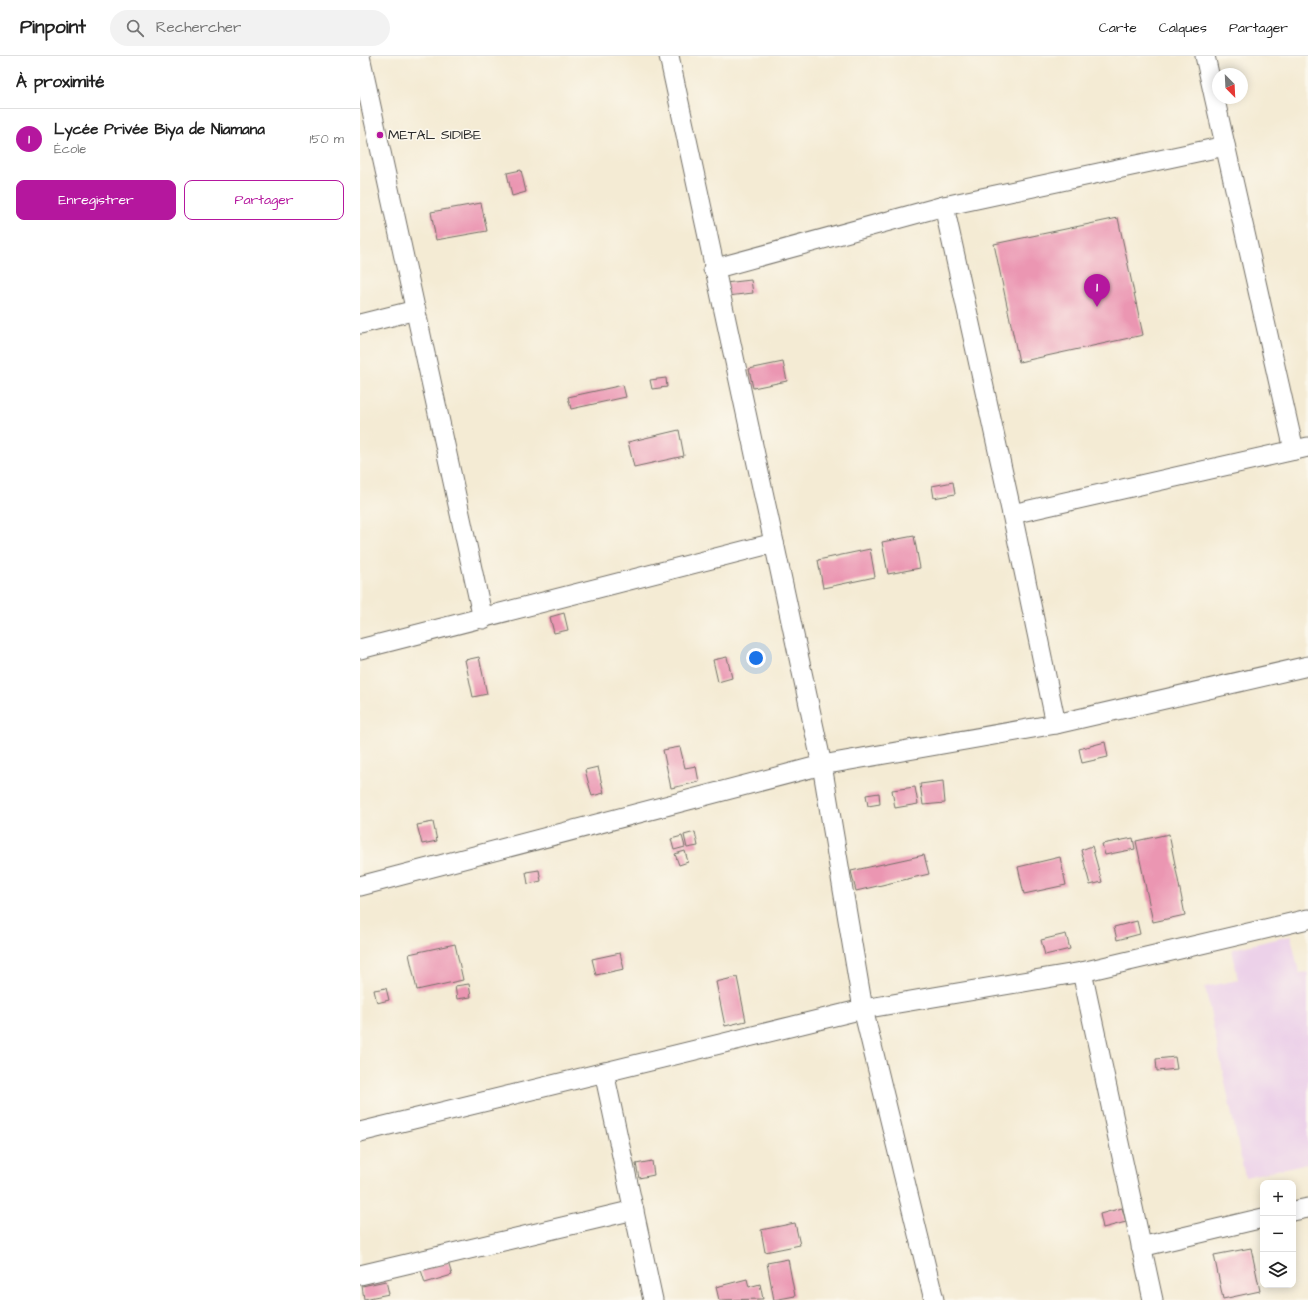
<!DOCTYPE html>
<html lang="fr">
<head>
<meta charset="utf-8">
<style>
  :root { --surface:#fff; --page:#f2f2f2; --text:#222; --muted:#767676; --line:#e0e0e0; --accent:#b5179e }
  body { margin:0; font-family:"Architects Daughter",sans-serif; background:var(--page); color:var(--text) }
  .controls { position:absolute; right:12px; bottom:12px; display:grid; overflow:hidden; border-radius:8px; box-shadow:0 2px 10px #0003 }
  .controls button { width:36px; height:36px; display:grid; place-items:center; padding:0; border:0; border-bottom:1px solid var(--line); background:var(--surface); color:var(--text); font:20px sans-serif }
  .compass { position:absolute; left:852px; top:12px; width:36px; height:36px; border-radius:50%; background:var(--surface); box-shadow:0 2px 10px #0003; rotate:156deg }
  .you { position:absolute; left:396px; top:602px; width:14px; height:14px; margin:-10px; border:3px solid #fff; border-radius:50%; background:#1a73e8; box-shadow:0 0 0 6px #1a73e833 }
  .badge { display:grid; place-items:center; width:26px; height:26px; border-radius:50%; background:var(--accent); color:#fff; font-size:13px; font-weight:700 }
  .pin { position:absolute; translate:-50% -33px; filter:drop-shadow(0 1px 2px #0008) }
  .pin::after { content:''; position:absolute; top:21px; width:14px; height:12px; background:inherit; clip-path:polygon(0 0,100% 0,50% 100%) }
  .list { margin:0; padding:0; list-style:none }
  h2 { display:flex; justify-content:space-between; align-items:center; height:52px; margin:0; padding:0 16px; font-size:17px }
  h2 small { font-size:13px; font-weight:400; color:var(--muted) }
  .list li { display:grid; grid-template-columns:26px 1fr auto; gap:12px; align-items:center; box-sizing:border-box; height:60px; padding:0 16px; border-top:1px solid var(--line) }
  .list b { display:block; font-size:15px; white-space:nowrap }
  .list p { margin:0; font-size:13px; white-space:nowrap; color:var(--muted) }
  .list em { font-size:13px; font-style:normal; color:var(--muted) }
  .actions { display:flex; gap:8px; padding:12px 16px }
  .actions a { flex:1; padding:9px 0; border:1px solid var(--accent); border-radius:8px; text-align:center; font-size:14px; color:var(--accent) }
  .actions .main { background:var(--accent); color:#fff }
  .icon { flex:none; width:22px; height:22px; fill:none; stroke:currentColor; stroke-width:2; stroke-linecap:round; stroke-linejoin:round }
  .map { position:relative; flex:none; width:948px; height:1244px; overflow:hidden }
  header { display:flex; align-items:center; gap:24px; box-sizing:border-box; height:56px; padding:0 20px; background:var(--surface); border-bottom:1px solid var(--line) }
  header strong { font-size:19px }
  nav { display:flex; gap:22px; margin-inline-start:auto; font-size:14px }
  .search { width:280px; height:36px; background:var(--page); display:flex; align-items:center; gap:10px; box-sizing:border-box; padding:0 14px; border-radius:22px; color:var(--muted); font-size:15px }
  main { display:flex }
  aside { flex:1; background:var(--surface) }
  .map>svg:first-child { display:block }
  .built { fill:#ecd1e9 }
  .building { fill:#eb96b2 }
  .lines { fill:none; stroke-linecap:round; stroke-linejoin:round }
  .street-casing { stroke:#716e66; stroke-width:21 }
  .street { stroke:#fff; stroke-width:19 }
  .poi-dot { fill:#b5179e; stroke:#fbf7ec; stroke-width:1.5 }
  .labels { text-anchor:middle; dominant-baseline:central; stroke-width:3; stroke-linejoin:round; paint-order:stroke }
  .poi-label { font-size:14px; fill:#2b2b2b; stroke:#fbf7ec; text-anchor:start }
</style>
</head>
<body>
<header>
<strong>Pinpoint</strong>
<div class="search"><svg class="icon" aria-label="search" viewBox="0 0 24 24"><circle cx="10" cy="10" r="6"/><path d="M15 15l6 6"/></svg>Rechercher</div>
<nav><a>Carte</a><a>Calques</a><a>Partager</a></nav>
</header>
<main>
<aside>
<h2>À proximité<small></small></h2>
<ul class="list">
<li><span class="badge">1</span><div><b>Lycée Privée Biya de Niamana</b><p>École</p></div><em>150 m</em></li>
</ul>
<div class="actions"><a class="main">Enregistrer</a><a>Partager</a></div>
</aside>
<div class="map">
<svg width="948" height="1244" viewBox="0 0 948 1244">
  <rect width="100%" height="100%" fill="#fbf7ec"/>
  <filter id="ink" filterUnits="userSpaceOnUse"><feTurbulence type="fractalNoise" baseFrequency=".025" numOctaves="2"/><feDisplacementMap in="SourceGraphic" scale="8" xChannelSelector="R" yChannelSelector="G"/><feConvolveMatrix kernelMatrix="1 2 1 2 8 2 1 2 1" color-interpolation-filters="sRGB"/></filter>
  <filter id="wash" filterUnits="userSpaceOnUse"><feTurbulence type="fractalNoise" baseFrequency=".012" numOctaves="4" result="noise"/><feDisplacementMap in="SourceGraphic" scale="16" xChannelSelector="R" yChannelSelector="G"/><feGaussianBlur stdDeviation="0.9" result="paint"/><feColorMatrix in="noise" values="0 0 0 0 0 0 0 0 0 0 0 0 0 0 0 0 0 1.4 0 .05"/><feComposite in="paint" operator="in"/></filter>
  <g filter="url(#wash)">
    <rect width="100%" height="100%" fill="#f4ebd4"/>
    <polygon class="built" points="931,880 939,917 948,916 948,1107 885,1121 845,931 878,924 872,893"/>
    <g id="blocks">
      <g class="building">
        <polygon points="161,114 166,136 152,140 147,117"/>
        <polygon points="121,147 127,175 76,184 71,156"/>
        <polygon points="758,162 783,279 659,306 634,188"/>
        <polygon points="391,224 393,237 367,240 365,227"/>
        <polygon points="423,306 427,325 393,332 389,313"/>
        <polygon points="306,322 307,331 292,333 290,324"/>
        <polygon points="263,329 266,341 211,353 208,341"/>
        <polygon points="319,374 324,400 274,411 268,386"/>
        <polygon points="593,426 595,438 574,442 572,430"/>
        <polygon points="554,480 560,512 528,518 522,486"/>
        <polygon points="510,493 515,521 463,532 458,504"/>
        <polygon points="204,557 208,574 194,577 190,561"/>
        <polygon points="119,601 127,638 113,641 105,604"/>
        <polygon points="367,601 372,622 358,626 353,604"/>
        <polygon points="745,686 748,701 722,707 719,693"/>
        <polygon points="320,691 325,712 336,710 339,726 311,732 303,694"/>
        <polygon points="238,711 244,737 232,740 225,714"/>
        <polygon points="583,725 585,747 563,749 560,728"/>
        <polygon points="555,731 558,748 535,752 532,734"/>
        <polygon points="519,737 520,748 508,750 506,739"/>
        <polygon points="73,766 77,785 62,788 57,769"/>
        <polygon points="335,776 338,790 327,792 324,779"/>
        <polygon points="809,778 825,859 793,866 776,785"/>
        <polygon points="322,780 325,791 314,794 311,783"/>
        <polygon points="773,782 775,793 745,799 742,788"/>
        <polygon points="732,790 742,826 730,829 721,794"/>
        <polygon points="325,795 328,806 319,809 315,798"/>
        <polygon points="564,799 569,818 496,835 491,815"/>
        <polygon points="700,801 706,829 664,838 658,811"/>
        <polygon points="179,814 181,825 168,828 166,816"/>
        <polygon points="777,865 780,878 757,884 754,871"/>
        <polygon points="706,878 710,893 685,899 681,884"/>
        <polygon points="95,888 103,924 57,934 49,898"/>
        <polygon points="260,897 264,913 236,919 232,903"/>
        <polygon points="377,921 386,965 365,970 356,926"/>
        <polygon points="109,928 111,941 97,943 95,930"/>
        <polygon points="26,932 29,944 17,947 14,934"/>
        <polygon points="815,1001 817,1013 797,1015 796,1003"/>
        <polygon points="292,1105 294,1119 279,1122 276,1108"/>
        <polygon points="762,1152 766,1166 743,1172 740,1158"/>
        <polygon points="435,1167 440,1189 405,1196 401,1174"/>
        <polygon points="891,1192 900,1235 863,1243 854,1199"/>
        <polygon points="428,1203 435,1240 414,1244 407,1207"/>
        <polygon points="88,1206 92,1219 65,1227 61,1214"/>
        <polygon points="387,1223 389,1231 400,1228 403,1243 359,1244 356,1231"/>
        <polygon points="26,1225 29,1238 4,1243 2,1230"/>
      </g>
    </g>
  </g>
  <g filter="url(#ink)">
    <use href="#blocks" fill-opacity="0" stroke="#716e66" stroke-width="1"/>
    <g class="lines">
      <g class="street-casing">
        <g id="street">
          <polyline points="0,0 123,563"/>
          <polyline points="309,0 462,709 503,953 574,1244"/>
          <polyline points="845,0 934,394"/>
          <polyline points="584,150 652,458 696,668"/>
          <polyline points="353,213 584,150 865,90"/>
          <polyline points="0,268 56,254"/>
          <polyline points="652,458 948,391"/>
          <polyline points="0,593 414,487"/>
          <polyline points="0,830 462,709 696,668 948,610"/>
          <polyline points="722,916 793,1244"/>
          <polyline points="244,1016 293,1244"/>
          <polyline points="0,1076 503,953 722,916 948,863"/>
          <polyline points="933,1155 948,1152"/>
          <polyline points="781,1191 903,1162"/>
          <polyline points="0,1219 274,1154"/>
        </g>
      </g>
      <use href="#street" class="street"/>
    </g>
  </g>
  <circle class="poi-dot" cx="20" cy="79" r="4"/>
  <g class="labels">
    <g class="poi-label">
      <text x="28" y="79">METAL SIDIBE</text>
    </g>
  </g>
</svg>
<div class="controls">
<button>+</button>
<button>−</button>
<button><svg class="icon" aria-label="layers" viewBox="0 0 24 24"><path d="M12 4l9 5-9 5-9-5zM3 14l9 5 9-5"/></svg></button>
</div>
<svg class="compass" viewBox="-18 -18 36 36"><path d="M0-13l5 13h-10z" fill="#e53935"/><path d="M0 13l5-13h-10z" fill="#767676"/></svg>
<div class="you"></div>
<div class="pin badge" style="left:737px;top:251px">1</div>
</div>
</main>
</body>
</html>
